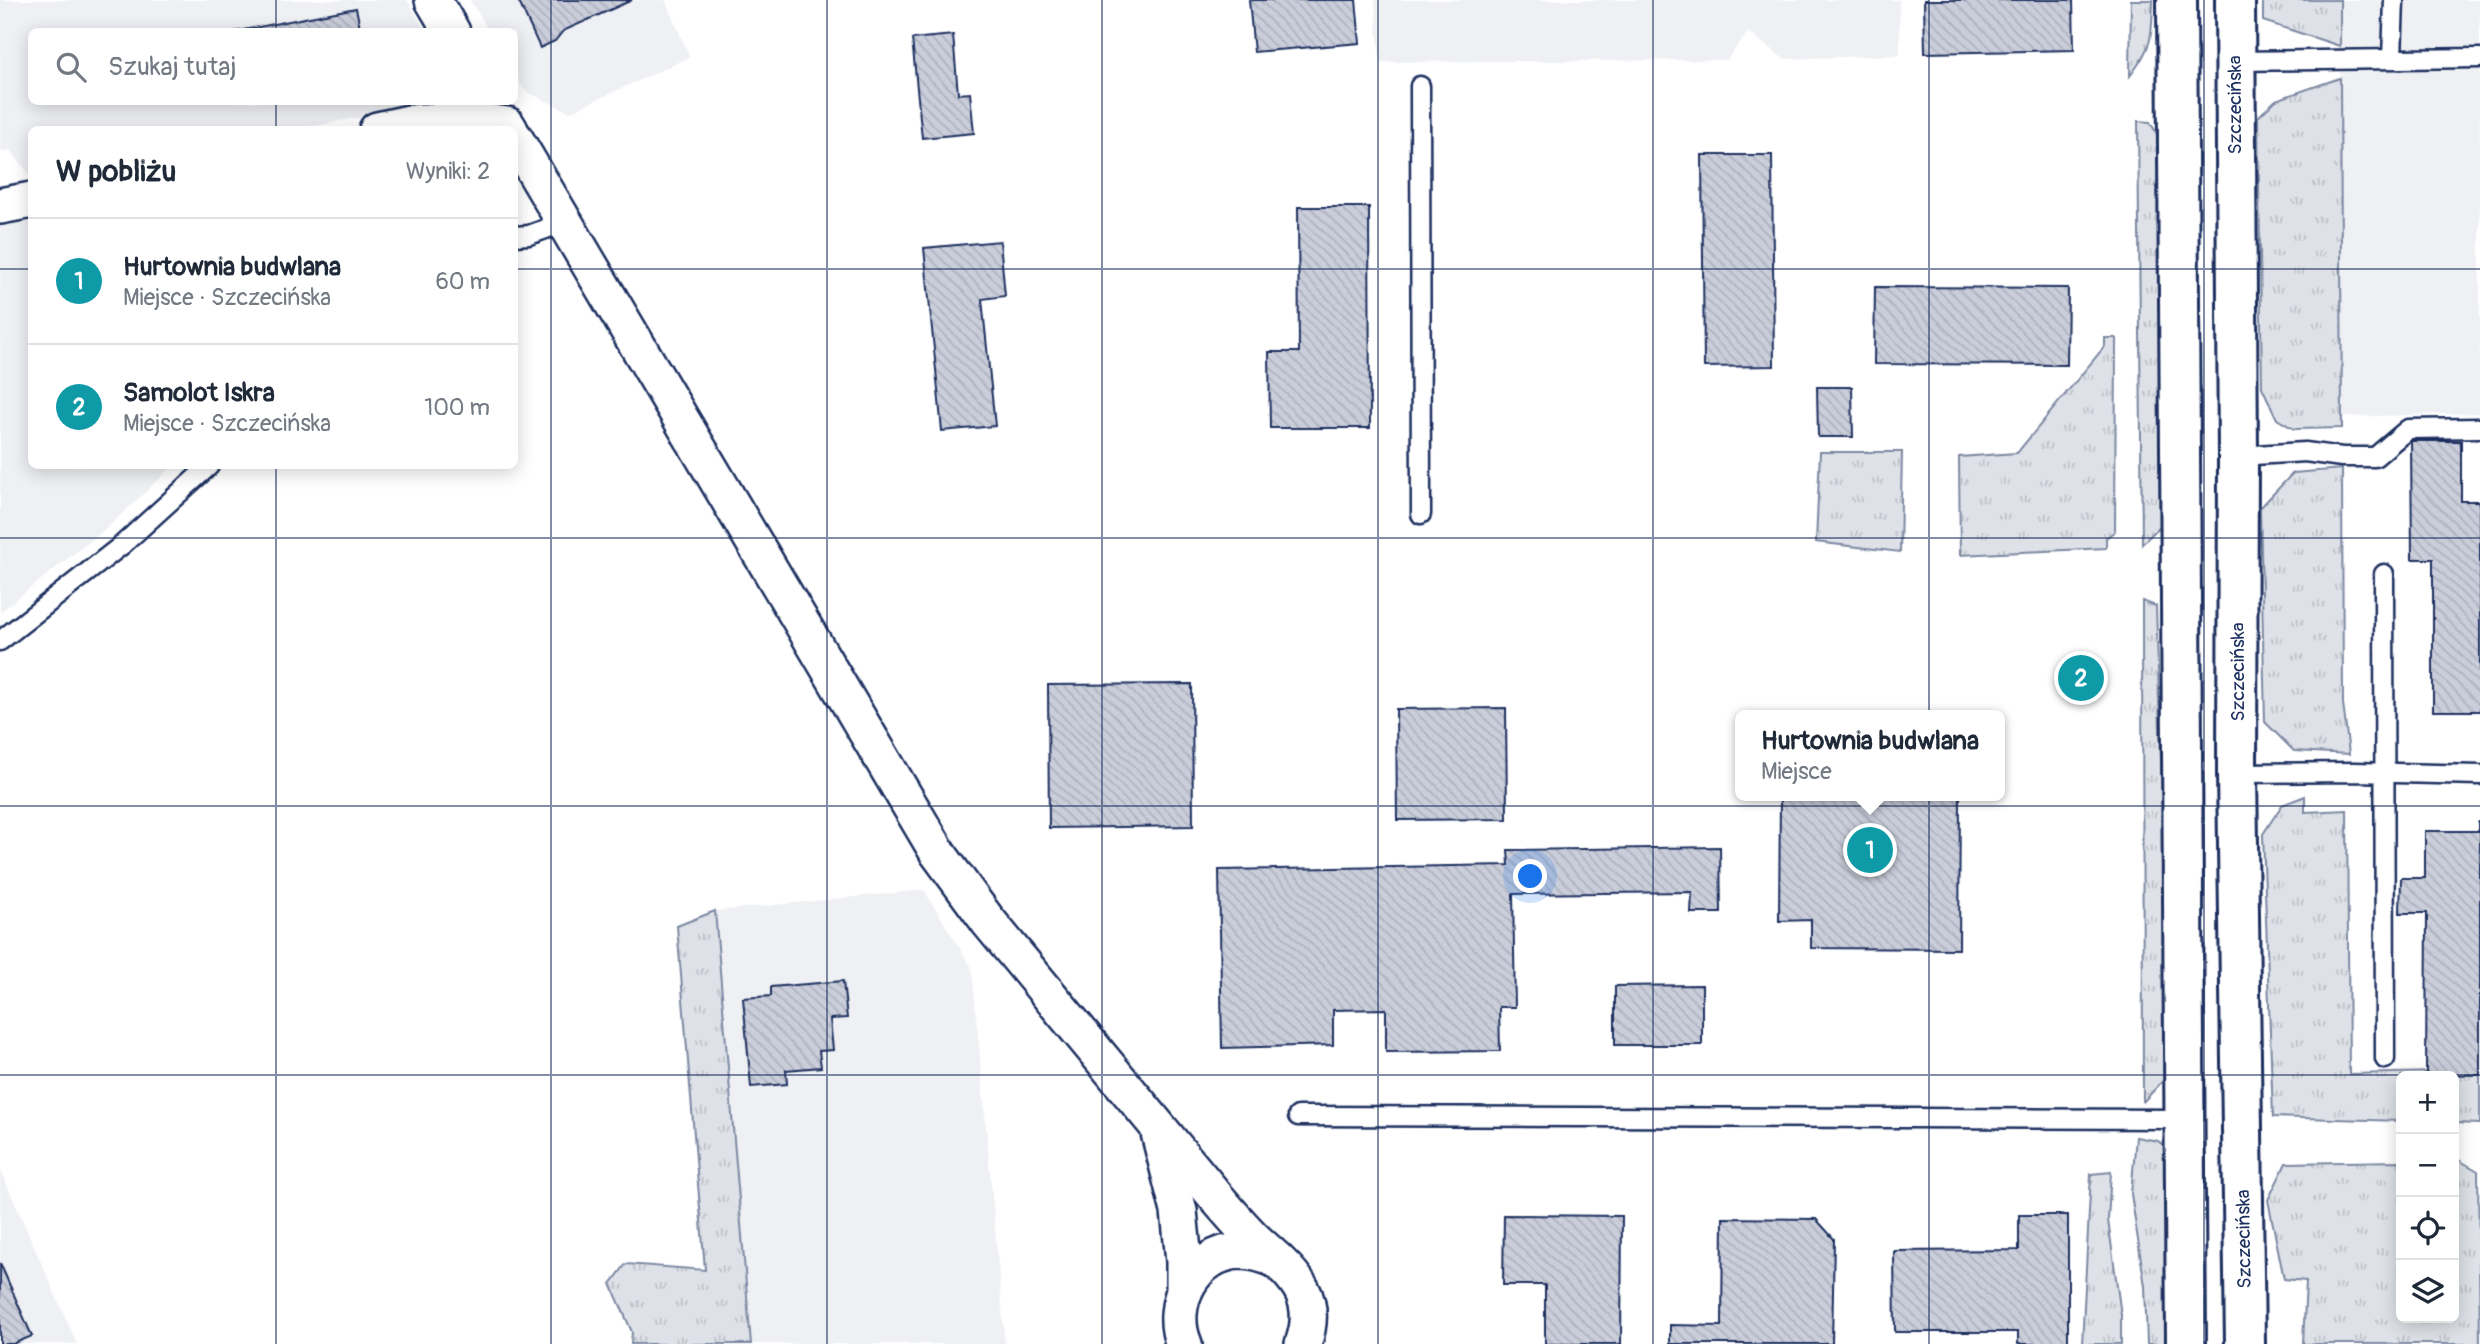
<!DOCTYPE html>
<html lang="pl">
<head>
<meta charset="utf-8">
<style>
  :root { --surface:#fff; --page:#f6f6f7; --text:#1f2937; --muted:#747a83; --line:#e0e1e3; --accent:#1f6fb2 }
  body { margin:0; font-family:Pangolin,sans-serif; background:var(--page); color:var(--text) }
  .controls { position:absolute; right:21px; bottom:21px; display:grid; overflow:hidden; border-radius:10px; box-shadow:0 4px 18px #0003 }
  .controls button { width:63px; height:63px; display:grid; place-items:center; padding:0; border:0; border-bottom:2px solid var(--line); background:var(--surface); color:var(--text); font:35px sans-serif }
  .you { position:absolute; left:1531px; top:877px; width:24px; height:24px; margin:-18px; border:5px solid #fff; border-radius:50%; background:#1a73e8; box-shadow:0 0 0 10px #1a73e833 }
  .badge { display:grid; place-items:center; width:46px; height:46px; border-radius:50%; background:var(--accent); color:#fff; font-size:23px; font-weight:700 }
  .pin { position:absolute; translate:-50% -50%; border:4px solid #fff; box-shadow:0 2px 7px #0006 }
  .popup { position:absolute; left:1735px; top:710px; width:270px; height:91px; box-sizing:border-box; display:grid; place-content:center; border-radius:10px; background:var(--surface); filter:drop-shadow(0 2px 5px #0005); font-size:23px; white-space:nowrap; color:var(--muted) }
  .popup b { font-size:26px; color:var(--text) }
  .popup::after { content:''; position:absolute; left:50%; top:100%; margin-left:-14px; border:14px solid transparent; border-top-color:var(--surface) }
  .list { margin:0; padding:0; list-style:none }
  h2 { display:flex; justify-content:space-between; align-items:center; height:91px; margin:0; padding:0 28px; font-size:30px }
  h2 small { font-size:23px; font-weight:400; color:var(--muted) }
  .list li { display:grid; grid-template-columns:46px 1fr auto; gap:21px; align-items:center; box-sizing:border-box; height:126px; padding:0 28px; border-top:2px solid var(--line) }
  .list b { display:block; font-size:26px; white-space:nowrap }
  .list p { margin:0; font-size:23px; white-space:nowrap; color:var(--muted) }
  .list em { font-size:23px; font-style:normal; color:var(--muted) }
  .icon { flex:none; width:38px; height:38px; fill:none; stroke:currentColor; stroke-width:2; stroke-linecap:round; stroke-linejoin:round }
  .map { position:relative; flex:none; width:2480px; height:1344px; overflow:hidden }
  .search { position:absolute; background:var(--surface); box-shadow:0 4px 18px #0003; left:28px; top:28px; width:490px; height:77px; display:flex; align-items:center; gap:18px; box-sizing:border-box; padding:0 24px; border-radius:10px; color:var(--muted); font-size:26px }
  .panel { position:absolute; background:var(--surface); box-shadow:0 4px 18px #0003; left:28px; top:126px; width:490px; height:343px; border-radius:10px }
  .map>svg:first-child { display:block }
  .built { fill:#eff0f4 }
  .grass { fill:url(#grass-tufts); stroke:#7c88a2; stroke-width:2 }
  .building { fill:url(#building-back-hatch); stroke:#1b2f5e; stroke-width:2 }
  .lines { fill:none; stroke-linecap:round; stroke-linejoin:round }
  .service-casing { stroke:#1b2f5e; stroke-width:23 }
  .minor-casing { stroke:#1b2f5e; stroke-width:40 }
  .secondary-casing { stroke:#1b2f5e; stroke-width:44 }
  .service { stroke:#fff; stroke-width:18 }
  .minor { stroke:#fff; stroke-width:35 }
  .secondary { stroke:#fff; stroke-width:38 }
  .grid { fill:none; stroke:#1b2f5e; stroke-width:2; stroke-opacity:0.55 }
  .labels { text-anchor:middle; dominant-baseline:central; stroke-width:6; stroke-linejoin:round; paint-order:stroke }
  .street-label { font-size:19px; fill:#1b2f5e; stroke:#fff }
</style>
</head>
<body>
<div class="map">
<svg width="2480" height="1344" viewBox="0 0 2480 1344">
  <defs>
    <pattern id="grass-tufts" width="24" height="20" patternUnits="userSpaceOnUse" patternTransform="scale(1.75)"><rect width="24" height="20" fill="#dee1e7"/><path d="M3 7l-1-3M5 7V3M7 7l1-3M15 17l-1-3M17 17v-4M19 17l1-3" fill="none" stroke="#bec1c9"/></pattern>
    <pattern id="building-back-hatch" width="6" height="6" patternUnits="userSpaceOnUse" patternTransform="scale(1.75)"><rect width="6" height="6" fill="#caceda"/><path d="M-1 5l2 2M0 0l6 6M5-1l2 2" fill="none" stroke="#adb1be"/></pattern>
  </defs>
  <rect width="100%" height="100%" fill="#fff"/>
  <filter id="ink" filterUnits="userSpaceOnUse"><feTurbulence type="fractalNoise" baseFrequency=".0143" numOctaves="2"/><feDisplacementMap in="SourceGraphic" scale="14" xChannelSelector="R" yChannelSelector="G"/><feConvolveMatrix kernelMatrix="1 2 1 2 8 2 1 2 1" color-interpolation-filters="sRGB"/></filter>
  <g filter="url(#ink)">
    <g class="built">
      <polygon points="0,0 407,0 426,31 32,32 32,102 442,102 298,129 32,130 31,176 10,150 0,152"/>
      <polygon points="470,0 665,0 690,57 570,112 525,91 515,74 514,32 489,31"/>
      <polygon points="1375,0 1899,0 1900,55 1784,59 1748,32 1727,60 1380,62"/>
      <polygon points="2340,0 2480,0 2480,413 2341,417"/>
      <polygon points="31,221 32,466 173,466 108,527 0,612 0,227"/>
      <polygon points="924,890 972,968 1005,1344 751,1344 715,911"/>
      <polygon points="0,1169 77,1344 0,1344"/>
    </g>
    <g class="grass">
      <path d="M2131 0H2153C2152 36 2153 46 2130 76Z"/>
      <polygon points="2263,0 2340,0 2340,46 2263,21"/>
      <polygon points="2340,78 2342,428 2294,429 2277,419 2262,387 2258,117 2276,100"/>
      <polygon points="2138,121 2150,122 2161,141 2162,524 2142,544"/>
      <polygon points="2105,338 2116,338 2115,531 2106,538 2106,548 1960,555 1959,457 2017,453 2105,346"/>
      <polygon points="1820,452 1902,452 1900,552 1816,542"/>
      <polygon points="2342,469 2343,703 2349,754 2294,751 2265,722 2260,508 2293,473"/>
      <polygon points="2142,601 2156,606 2171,1072 2143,1102"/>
      <polygon points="2305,796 2305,812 2347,810 2349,1074 2480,1071 2480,1124 2454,1123 2454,1076 2401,1076 2401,1121 2273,1117 2263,834 2282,805"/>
      <polygon points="715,911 751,1344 631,1344 632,1332 611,1284 626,1264 705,1270 677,926"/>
      <polygon points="2136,1137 2158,1141 2169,1150 2176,1344 2147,1344 2145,1286 2131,1194"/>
      <polygon points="2457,1159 2478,1171 2480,1344 2303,1344 2306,1281 2284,1279 2268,1200 2286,1163 2401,1161 2401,1318 2454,1318 2454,1160"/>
      <polygon points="2111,1172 2108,1220 2121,1315 2121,1344 2082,1344 2091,1174"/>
    </g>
    <g class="building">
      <polygon points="518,0 632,0 563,31 555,41 540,48"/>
      <polygon points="1249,0 1356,0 1360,43 1254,52"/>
      <polygon points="1924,0 2073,0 2074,50 1925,53"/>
      <polygon points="356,8 361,32 233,32"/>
      <polygon points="953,35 958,94 970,93 974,133 922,138 912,39"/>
      <polygon points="1702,155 1772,155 1774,366 1704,367"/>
      <polygon points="1298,207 1369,207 1370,428 1270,428 1269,352 1299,352"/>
      <polygon points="1000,241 1005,296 982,299 995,426 942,431 924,248"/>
      <polygon points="1875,287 2068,288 2067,365 1874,364"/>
      <polygon points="1817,387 1852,387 1853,437 1818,437"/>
      <polygon points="2411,441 2461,441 2461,501 2480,501 2480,711 2433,711 2433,559 2412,559"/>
      <polygon points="1192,684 1193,826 1049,828 1048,685"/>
      <polygon points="1506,708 1507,819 1397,820 1396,709"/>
      <polygon points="1780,796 1960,796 1959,949 1811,948 1811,920 1779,921"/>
      <polygon points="2478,822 2480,822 2480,1075 2426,1074 2427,913 2400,913 2401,878 2425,878 2425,831 2478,831"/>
      <polygon points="1720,847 1721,913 1691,913 1692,892 1513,894 1515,1007 1499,1007 1500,1051 1386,1052 1386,1009 1333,1010 1333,1045 1222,1048 1219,870 1509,865 1508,850"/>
      <polygon points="843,981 847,1018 830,1019 833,1050 819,1051 821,1067 786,1070 787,1084 751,1087 743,998 771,996 771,987"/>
      <polygon points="1702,985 1702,1045 1615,1045 1615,986"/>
      <polygon points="1504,1215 1622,1216 1621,1344 1545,1344 1545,1285 1503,1285"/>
      <polygon points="2019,1215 2068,1215 2068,1344 2018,1344 2018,1332 1895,1332 1894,1251 2019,1250"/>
      <polygon points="1723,1218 1816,1219 1834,1239 1832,1344 1670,1344 1670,1325 1722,1326"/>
      <polygon points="0,1263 32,1336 13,1344 0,1344"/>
    </g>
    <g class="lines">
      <g class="service-casing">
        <g id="service">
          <polyline points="2392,58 2394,0"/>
          <polyline points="2235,61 2480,58"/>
          <polyline points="1420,86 1421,514"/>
          <polyline points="514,236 529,235 565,222"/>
          <polyline points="2238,456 2305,452 2342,457 2375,457 2408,429 2480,428"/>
          <polyline points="2384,574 2385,1059"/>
          <polyline points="0,641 122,545 209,466"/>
          <polyline points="2237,773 2354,772 2480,775"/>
          <polyline points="1298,1116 2186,1119"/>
        </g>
      </g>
      <g class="minor-casing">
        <g id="minor">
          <polyline points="433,0 452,32"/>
          <polyline points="377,130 409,123 467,119 507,125 510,130"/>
          <path d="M514 137 938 853 988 921 1217 1198C1229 1212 1241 1226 1254 1239 1288 1271 1322 1292 1303 1344"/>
          <polyline points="0,206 32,200"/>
          <polyline points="1159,1133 1179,1211 1184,1261 1184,1292"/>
          <path d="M1184 1344C1167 1304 1194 1253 1240 1251 1253 1251 1265 1255 1277 1260"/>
        </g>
      </g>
      <g class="secondary-casing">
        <g id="secondary">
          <polyline points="2177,0 2186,1344"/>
          <polyline points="2235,0 2238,456 2237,773 2245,1344"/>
        </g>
      </g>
      <use href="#service" class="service"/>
      <use href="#minor" class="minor"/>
      <use href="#secondary" class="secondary"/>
    </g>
  </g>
  <path class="grid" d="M276 0V32M551 0V1344M827 0V1344M1102 0V1344M1378 0V1344M1653 0V1344M1929 0V1344M2204 0V1344M276 102V130M0 269H32M514 269H2480M276 466V1344M0 538H2480M0 806H2480M0 1075H2480"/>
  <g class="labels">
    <g class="street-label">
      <text transform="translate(2235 105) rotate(-90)">Szczecińska</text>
      <text transform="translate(2238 672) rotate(-90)">Szczecińska</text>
      <text transform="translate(2244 1239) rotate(-91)">Szczecińska</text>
    </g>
  </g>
</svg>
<div class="controls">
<button>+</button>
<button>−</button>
<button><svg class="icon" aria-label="locate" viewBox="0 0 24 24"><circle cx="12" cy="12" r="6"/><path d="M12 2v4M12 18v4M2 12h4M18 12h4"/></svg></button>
<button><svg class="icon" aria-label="layers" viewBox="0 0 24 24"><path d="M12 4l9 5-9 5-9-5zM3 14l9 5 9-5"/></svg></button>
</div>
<div class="you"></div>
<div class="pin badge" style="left:1870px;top:850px;background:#0f9aa8">1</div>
<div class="popup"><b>Hurtownia budwlana</b>Miejsce</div>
<div class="pin badge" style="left:2081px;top:678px;background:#0f9aa8">2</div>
<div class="search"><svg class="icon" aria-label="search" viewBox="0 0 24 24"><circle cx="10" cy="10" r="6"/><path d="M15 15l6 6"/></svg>Szukaj tutaj</div>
<section class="panel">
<h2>W pobliżu<small>Wyniki: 2</small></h2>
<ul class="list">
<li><span class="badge" style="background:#0f9aa8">1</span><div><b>Hurtownia budwlana</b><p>Miejsce · Szczecińska</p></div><em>60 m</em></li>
<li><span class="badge" style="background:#0f9aa8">2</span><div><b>Samolot Iskra</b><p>Miejsce · Szczecińska</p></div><em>100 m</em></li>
</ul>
</section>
</div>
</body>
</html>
